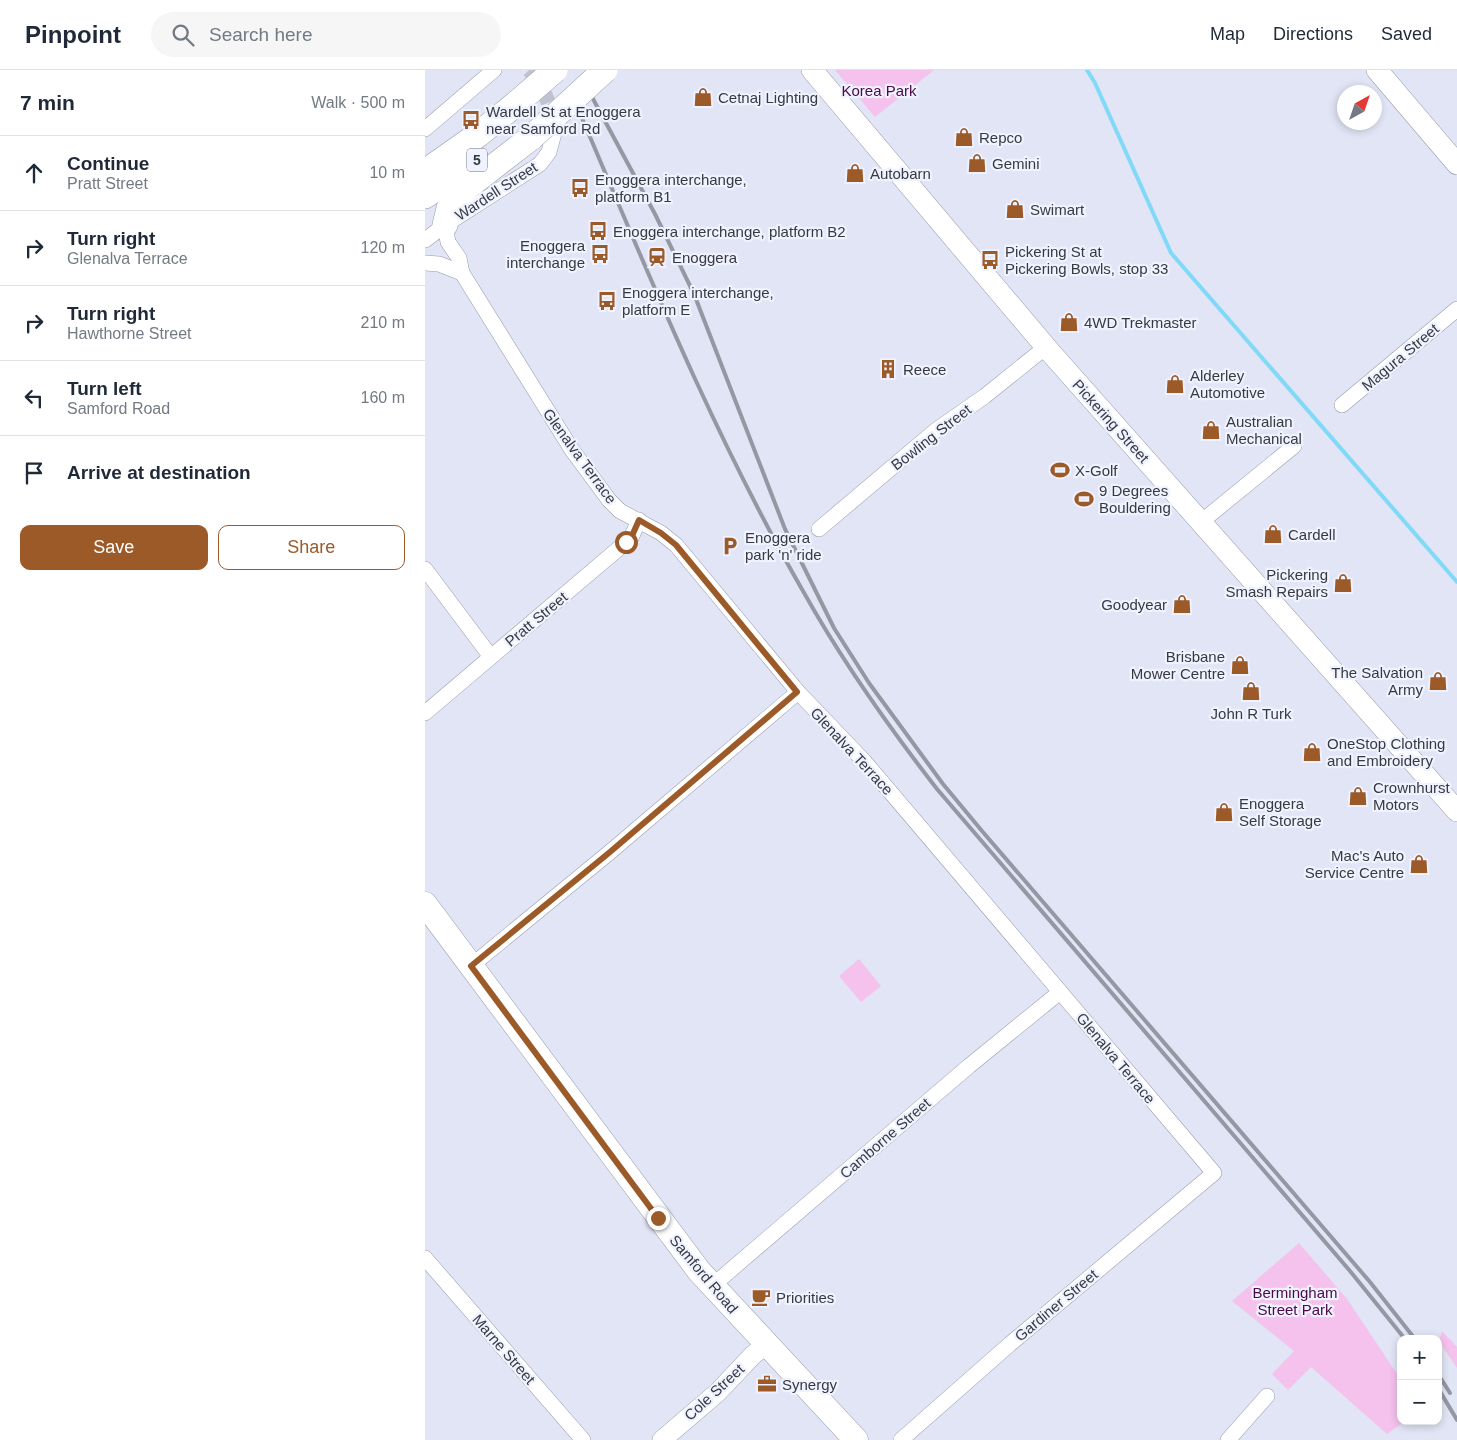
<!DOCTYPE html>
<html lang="en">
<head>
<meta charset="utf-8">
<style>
  :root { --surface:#fff; --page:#f6f6f7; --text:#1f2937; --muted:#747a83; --line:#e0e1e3; --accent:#9d5a29 }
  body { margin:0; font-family:Helvetica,sans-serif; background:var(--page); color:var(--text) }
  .controls { position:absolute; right:15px; bottom:15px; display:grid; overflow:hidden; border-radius:10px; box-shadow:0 2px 8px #0003 }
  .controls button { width:45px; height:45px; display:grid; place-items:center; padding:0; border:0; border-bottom:1px solid var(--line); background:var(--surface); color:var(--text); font:25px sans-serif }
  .compass { position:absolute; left:912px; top:15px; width:45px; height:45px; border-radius:50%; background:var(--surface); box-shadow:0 2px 8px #0003; rotate:40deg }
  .stop { position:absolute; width:15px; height:15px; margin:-11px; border:4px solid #9d5a29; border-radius:50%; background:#fff }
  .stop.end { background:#9d5a29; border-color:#fff; box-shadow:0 1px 5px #0008 }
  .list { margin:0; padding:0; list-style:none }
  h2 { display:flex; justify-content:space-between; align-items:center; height:65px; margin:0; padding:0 20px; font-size:21px }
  h2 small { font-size:16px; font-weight:400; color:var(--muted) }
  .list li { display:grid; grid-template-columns:32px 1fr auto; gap:15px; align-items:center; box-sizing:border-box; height:75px; padding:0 20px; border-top:1px solid var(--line) }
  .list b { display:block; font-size:19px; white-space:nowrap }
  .list p { margin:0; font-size:16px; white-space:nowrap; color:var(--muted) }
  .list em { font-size:16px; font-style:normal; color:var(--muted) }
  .actions { display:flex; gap:10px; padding:15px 20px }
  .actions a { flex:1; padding:11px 0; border:1px solid var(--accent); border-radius:10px; text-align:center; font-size:18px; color:var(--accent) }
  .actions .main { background:var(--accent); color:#fff }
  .icon { flex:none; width:28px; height:28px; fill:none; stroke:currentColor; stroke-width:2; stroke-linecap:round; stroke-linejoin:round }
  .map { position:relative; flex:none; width:1032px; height:1370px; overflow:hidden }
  header { display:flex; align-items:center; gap:30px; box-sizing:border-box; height:70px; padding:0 25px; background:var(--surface); border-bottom:1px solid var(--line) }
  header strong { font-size:24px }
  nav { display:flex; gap:28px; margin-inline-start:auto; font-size:18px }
  .search { width:350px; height:45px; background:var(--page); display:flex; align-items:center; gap:12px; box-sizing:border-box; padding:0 18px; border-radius:28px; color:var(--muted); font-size:19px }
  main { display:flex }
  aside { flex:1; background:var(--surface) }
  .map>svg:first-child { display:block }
  .green { fill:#f5c1ed }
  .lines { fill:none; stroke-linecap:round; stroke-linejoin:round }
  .stream { stroke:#80daf7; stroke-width:4 }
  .minor-tunnel { stroke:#bfc3d1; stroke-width:15; stroke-dasharray:15 8; stroke-linecap:butt }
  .minor-casing { stroke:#989baa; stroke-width:16 }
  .tertiary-casing { stroke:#989baa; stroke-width:20 }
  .secondary-casing { stroke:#989baa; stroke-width:22 }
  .primary-casing { stroke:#989baa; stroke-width:25 }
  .trunk-casing { stroke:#989baa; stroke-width:26 }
  .minor { stroke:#fff; stroke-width:15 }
  .tertiary { stroke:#fff; stroke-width:19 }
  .secondary { stroke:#fff; stroke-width:21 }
  .primary { stroke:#fff; stroke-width:24 }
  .trunk { stroke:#fff; stroke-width:25 }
  .rail { stroke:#9598a3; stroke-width:4 }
  .trunk-bridge-casing { stroke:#989baa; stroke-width:26; stroke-linecap:butt }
  .trunk-bridge { stroke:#fff; stroke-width:25 }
  .route { stroke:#9d5a29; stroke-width:6 }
  .labels { text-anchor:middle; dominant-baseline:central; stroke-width:4.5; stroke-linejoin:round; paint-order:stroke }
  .shield { fill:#eff2ff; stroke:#707179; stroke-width:1 }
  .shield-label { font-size:14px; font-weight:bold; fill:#393a40 }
  .park-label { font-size:15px; fill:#4e084a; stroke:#eff2ff }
  .poi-label { font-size:15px; fill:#393a40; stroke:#eff2ff; text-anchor:start }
  .street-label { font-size:15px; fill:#393a40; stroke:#eff2ff }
</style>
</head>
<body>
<header>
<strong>Pinpoint</strong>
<div class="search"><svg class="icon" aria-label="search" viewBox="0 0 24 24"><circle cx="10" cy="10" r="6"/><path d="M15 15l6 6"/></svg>Search here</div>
<nav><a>Map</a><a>Directions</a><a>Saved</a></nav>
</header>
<main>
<aside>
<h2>7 min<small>Walk · 500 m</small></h2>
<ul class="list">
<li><svg class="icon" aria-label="ahead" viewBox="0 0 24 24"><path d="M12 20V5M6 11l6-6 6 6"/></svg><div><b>Continue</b><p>Pratt Street</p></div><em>10 m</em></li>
<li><svg class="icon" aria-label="right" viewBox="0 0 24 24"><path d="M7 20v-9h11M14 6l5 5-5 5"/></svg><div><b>Turn right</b><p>Glenalva Terrace</p></div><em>120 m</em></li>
<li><svg class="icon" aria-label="right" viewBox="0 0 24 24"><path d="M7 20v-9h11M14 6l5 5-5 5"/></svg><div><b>Turn right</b><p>Hawthorne Street</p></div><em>210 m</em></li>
<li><svg class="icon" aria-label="left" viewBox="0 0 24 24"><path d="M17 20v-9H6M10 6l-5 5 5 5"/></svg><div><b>Turn left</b><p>Samford Road</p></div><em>160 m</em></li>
<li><svg class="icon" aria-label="arrive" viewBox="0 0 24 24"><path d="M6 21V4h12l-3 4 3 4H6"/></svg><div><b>Arrive at destination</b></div></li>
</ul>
<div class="actions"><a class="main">Save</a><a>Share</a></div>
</aside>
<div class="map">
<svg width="1032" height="1370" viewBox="0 0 1032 1370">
  <rect width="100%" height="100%" fill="#e1e5f5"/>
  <g class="green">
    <polygon points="410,0 509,0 450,47"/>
    <polygon points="434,889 456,916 436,932 414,906"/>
    <polygon points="874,1173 922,1229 976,1310 976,1351 980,1351 962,1364 886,1297 863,1320 847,1304 869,1281 807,1231"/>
    <polygon points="1017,1261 1032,1277 1032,1298 1014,1271"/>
  </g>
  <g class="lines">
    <polyline class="stream" points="662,0 670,13 746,183 1032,512"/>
    <path class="minor-tunnel" d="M104 0C115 11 127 37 129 52"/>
    <g class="minor-casing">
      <g id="minor">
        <polyline points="0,59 69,0"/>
        <polyline points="20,155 23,172 34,188 37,203 147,380 184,430 195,441 236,463 251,475 373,622 439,691 789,1103 585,1274 476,1370"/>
        <polyline points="0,170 20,155 115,94 124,82 129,63"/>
        <polyline points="0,193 14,194 37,203"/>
        <polyline points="917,335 1032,239"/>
        <polyline points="776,452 869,376"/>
        <polyline points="394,459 510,361 560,326 621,277"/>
        <polyline points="0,499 66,587"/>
        <polyline points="0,643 206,468 214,450"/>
        <polyline points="46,896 185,782 373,622"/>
        <polyline points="0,1188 158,1370"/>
        <polyline points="287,1216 544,996 635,922"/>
        <polyline points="803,1370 842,1326"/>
      </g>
    </g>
    <g class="tertiary-casing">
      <polyline id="tertiary" points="237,1370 293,1322 327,1286 341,1274"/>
    </g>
    <g class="secondary-casing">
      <g id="secondary">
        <polyline points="387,0 626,283 1032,741"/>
        <polyline points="952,0 1032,94"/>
      </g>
    </g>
    <g class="primary-casing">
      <polyline id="primary" points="0,834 274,1201 431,1370"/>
    </g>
    <g class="trunk-casing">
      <g id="trunk">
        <polyline points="0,102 54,64 93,32"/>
        <polyline points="0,126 48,93"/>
        <polyline points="20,155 24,138 32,125 107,67"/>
      </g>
    </g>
    <use href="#minor" class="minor"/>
    <use href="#tertiary" class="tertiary"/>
    <use href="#secondary" class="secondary"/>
    <use href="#primary" class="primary"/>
    <use href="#trunk" class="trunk"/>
    <g class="rail">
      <polyline points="167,27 230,144 269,224 360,459 409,558 444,613 518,714 557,761 945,1212 990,1269"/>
      <path d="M154 41C223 203 290 368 378 521 417 591 463 656 512 719L925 1201 980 1269"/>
      <polyline points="1013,1304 1025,1323"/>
      <polyline points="1013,1318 1032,1350"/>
    </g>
    <g class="trunk-bridge-casing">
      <g id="trunk-bridge">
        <polyline points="93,32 130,0"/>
        <polyline points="107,67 180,0"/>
      </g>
    </g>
    <use href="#trunk-bridge" class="trunk-bridge"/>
  </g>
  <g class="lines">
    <polyline class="route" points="201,472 206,468 214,450 236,463 251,475 372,622 185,782 46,896 233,1148"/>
  </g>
  <defs>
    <g id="shop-bare" transform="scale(1.5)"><path d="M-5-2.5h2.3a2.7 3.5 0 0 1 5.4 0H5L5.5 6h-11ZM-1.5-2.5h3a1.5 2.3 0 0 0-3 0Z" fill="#9d5a29" stroke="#eff2ff" stroke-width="2.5" paint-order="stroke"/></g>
    <g id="bus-bare" transform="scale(1.5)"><path d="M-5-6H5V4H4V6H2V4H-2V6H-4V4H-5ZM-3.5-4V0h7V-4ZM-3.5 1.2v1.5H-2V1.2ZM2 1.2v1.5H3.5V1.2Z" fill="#9d5a29" stroke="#eff2ff" stroke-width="2.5" paint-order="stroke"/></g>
    <g id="station-bare" transform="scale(1.5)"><path d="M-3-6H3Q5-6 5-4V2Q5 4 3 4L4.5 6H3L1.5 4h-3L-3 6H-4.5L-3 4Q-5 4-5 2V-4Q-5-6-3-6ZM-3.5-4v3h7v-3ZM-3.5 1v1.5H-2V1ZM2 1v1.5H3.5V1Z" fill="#9d5a29" stroke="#eff2ff" stroke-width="2.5" paint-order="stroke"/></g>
    <g id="building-bare" transform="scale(1.5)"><path d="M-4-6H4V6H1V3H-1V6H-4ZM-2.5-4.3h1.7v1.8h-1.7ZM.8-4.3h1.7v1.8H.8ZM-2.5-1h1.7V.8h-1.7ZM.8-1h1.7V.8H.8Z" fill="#9d5a29" stroke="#eff2ff" stroke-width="2.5" paint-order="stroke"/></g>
    <g id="stadium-bare" transform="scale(1.5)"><path d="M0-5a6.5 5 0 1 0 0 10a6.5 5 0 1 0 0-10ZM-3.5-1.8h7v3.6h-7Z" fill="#9d5a29" stroke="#eff2ff" stroke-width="2.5" paint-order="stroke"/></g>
    <g id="parking-bare" transform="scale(1.5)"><path d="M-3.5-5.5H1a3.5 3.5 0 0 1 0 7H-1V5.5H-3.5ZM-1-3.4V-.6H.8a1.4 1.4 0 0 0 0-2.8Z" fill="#9d5a29" stroke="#eff2ff" stroke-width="2.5" paint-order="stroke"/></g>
    <g id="cafe-bare" transform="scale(1.5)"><path d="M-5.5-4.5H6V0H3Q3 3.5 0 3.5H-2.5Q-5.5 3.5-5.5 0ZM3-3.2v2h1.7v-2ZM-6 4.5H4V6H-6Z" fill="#9d5a29" stroke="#eff2ff" stroke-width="2.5" paint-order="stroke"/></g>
    <g id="office-bare" transform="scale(1.5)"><path d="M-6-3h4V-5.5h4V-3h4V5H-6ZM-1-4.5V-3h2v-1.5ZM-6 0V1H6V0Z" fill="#9d5a29" stroke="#eff2ff" stroke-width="2.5" paint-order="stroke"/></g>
  </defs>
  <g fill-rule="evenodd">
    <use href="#shop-bare" x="278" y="27"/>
    <use href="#bus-bare" x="46" y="50"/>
    <use href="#shop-bare" x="539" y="67"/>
    <use href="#shop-bare" x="552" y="93"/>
    <use href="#shop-bare" x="430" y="103"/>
    <use href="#bus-bare" x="155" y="118"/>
    <use href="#shop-bare" x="590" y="139"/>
    <use href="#bus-bare" x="173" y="161"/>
    <use href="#bus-bare" x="175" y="184"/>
    <use href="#station-bare" x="232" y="187"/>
    <use href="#bus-bare" x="565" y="190"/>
    <use href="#bus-bare" x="182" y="231"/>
    <use href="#shop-bare" x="644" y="252"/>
    <use href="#building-bare" x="463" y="299"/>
    <use href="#shop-bare" x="750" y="314"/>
    <use href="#shop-bare" x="786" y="360"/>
    <use href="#stadium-bare" x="635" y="400"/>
    <use href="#stadium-bare" x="659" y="429"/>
    <use href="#shop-bare" x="848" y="464"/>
    <use href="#parking-bare" x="305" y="476"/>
    <use href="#shop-bare" x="918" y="513"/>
    <use href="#shop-bare" x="757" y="534"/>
    <use href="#shop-bare" x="815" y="595"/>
    <use href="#shop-bare" x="1013" y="611"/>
    <use href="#shop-bare" x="826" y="621"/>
    <use href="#shop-bare" x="887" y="682"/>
    <use href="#shop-bare" x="933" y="726"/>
    <use href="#shop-bare" x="799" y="742"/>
    <use href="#shop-bare" x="994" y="794"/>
    <use href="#cafe-bare" x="336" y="1227"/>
    <use href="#office-bare" x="342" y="1314"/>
  </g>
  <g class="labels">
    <rect class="shield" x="42" y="78.5" width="20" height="23" rx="4"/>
    <g class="shield-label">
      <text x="52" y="90">5</text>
    </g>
    <g class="park-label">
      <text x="454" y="20">Korea Park</text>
      <text x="870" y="1222">Bermingham<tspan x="870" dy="17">Street Park</tspan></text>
    </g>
    <g class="poi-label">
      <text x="293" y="27">Cetnaj Lighting</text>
      <text x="61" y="41">Wardell St at Enoggera<tspan x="61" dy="17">near Samford Rd</tspan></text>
      <text x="554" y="67">Repco</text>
      <text x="567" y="93">Gemini</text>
      <text x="445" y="103">Autobarn</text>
      <text x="170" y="109">Enoggera interchange,<tspan x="170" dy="17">platform B1</tspan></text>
      <text x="605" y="139">Swimart</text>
      <text x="188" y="161">Enoggera interchange, platform B2</text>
      <text x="160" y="175" text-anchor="end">Enoggera<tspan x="160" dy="17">interchange</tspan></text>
      <text x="580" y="181">Pickering St at<tspan x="580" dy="17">Pickering Bowls, stop 33</tspan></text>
      <text x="247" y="187">Enoggera</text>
      <text x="197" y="222">Enoggera interchange,<tspan x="197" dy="17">platform E</tspan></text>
      <text x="659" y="252">4WD Trekmaster</text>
      <text x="478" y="299">Reece</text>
      <text x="765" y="305">Alderley<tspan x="765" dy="17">Automotive</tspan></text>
      <text x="801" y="351">Australian<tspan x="801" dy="17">Mechanical</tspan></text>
      <text x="650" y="400">X-Golf</text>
      <text x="674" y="420">9 Degrees<tspan x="674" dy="17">Bouldering</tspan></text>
      <text x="863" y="464">Cardell</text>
      <text x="320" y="467">Enoggera<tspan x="320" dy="17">park 'n' ride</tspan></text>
      <text x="903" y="504" text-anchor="end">Pickering<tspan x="903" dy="17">Smash Repairs</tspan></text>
      <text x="742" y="534" text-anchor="end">Goodyear</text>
      <text x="800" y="586" text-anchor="end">Brisbane<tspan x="800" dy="17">Mower Centre</tspan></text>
      <text x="998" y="602" text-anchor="end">The Salvation<tspan x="998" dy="17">Army</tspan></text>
      <text x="826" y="643" text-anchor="middle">John R Turk</text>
      <text x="902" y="673">OneStop Clothing<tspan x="902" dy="17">and Embroidery</tspan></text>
      <text x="948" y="717">Crownhurst<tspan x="948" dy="17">Motors</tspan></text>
      <text x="814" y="733">Enoggera<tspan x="814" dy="17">Self Storage</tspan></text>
      <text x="979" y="785" text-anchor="end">Mac's Auto<tspan x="979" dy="17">Service Centre</tspan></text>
      <text x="351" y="1227">Priorities</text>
      <text x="357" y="1314">Synergy</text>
    </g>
    <g class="street-label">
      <text transform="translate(71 121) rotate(-33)">Wardell Street</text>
      <text transform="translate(975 287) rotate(-40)">Magura Street</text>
      <text transform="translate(686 351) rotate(48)">Pickering Street</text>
      <text transform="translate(506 367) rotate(-38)">Bowling Street</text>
      <text transform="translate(155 386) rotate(54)">Glenalva Terrace</text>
      <text transform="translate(111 549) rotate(-40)">Pratt Street</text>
      <text transform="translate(427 681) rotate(47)">Glenalva Terrace</text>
      <text transform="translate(691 988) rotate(50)">Glenalva Terrace</text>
      <text transform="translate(460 1068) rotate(-41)">Camborne Street</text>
      <text transform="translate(279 1204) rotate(50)">Samford Road</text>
      <text transform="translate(631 1235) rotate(-40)">Gardiner Street</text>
      <text transform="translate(79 1279) rotate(49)">Marne Street</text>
      <text transform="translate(289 1322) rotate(-43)">Cole Street</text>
    </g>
  </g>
</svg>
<div class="controls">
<button>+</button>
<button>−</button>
</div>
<svg class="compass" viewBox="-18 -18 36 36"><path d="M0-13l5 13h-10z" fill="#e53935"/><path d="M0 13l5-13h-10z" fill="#747a83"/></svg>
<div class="stop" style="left:201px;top:472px"></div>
<div class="stop end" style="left:233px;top:1148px"></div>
</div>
</main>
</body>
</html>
